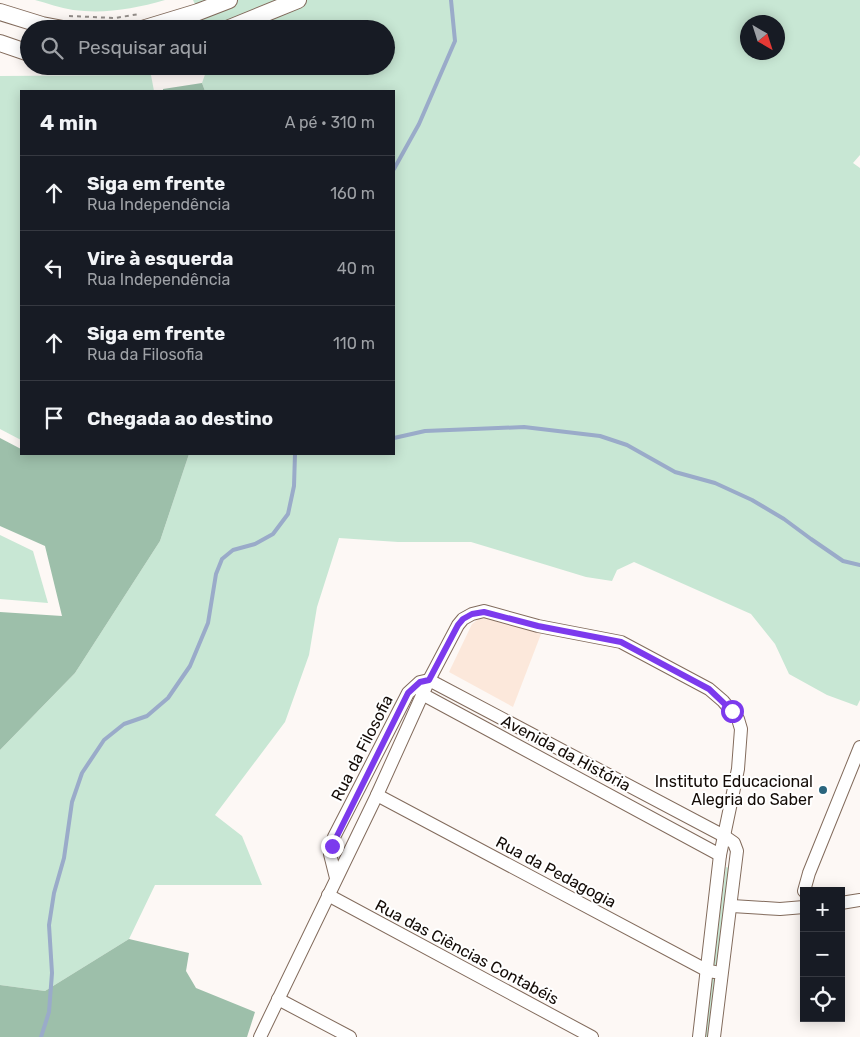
<!DOCTYPE html>
<html lang="pt">
<head>
<meta charset="utf-8">
<style>
  :root { --surface:#171b24; --page:#242831; --text:#f1f3f6; --muted:#9ea1a6; --line:#363941 }
  body { margin:0; font-family:Rubik,sans-serif; background:var(--page); color:var(--text) }
  .controls { position:absolute; right:15px; bottom:15px; display:grid; overflow:hidden; border-radius:0px; box-shadow:0 2px 12px #0003 }
  .controls button { width:45px; height:45px; display:grid; place-items:center; padding:0; border:0; border-bottom:1px solid var(--line); background:var(--surface); color:var(--text); font:25px sans-serif }
  .compass { position:absolute; left:740px; top:15px; width:45px; height:45px; border-radius:50%; background:var(--surface); box-shadow:0 2px 12px #0003; rotate:141deg }
  .stop { position:absolute; width:15px; height:15px; margin:-11px; border:4px solid #7c3aed; border-radius:50%; background:#fff }
  .stop.end { background:#7c3aed; border-color:#fff; box-shadow:0 1px 5px #0008 }
  .list { margin:0; padding:0; list-style:none }
  h2 { display:flex; justify-content:space-between; align-items:center; height:65px; margin:0; padding:0 20px; font-size:21px }
  h2 small { font-size:16px; font-weight:400; color:var(--muted) }
  .list li { display:grid; grid-template-columns:32px 1fr auto; gap:15px; align-items:center; box-sizing:border-box; height:75px; padding:0 20px; border-top:1px solid var(--line) }
  .list b { display:block; font-size:19px; white-space:nowrap }
  .list p { margin:0; font-size:16px; white-space:nowrap; color:var(--muted) }
  .list em { font-size:16px; font-style:normal; color:var(--muted) }
  .icon { flex:none; width:28px; height:28px; fill:none; stroke:currentColor; stroke-width:2; stroke-linecap:round; stroke-linejoin:round }
  .map { position:relative; flex:none; width:860px; height:1037px; overflow:hidden }
  .search { position:absolute; background:var(--surface); box-shadow:0 2px 12px #0003; left:20px; top:20px; width:375px; height:55px; display:flex; align-items:center; gap:12px; box-sizing:border-box; padding:0 18px; border-radius:28px; color:var(--muted); font-size:19px }
  .panel { position:absolute; background:var(--surface); box-shadow:0 2px 12px #0003; left:20px; top:90px; width:375px; height:365px; border-radius:0px }
  .map>svg:first-child { display:block }
  .built { fill:#fce8db }
  .green { fill:#c8e7d4; fill-rule:evenodd }
  .forest { fill:#9dbfaa }
  .lines { fill:none; stroke-linecap:round; stroke-linejoin:round }
  .stream { stroke:#9aabc9; stroke-width:4 }
  .minor-casing { stroke:#826b5c; stroke-width:14 }
  .major-casing { stroke:#826b5c; stroke-width:18 }
  .path { stroke:#948e8a; stroke-width:2; stroke-dasharray:4 4; stroke-linecap:butt }
  .minor { stroke:#fff; stroke-width:12 }
  .major { stroke:#fff; stroke-width:16 }
  .route { stroke:#7c3aed; stroke-width:6 }
  .poi-dot { fill:#2a657d; stroke:#fff; stroke-width:2 }
  .labels { text-anchor:middle; dominant-baseline:central; stroke-width:4; stroke-linejoin:round; paint-order:stroke }
  .street-label { font-size:16px; fill:#130b06; stroke:#fff }
  .poi-label { font-size:16px; fill:#130b06; stroke:#fff; text-anchor:end }
</style>
</head>
<body>
<div class="map">
<svg width="860" height="1037" viewBox="0 0 860 1037">
  <rect width="100%" height="100%" fill="#fdf8f5"/>
  <polygon class="built" points="485,614 541,634 513,707 449,672 472,624"/>
  <g class="green">
    <path d="M35 0H165C134 9 105 14 73 10 60 8 47 3 35 0Z"/>
    <path d="M193 0H860V155L853 163 860 168V700L857 706 827 695 789 674 775 644 751 614 634 562 617 570 612 581 586 577 471 542H398L339 538 317 607 309 655 285 722 215 815 242 836 262 885H155L129 939 45 991 0 985V750L75 673 160 541 189 454H394V91H205L202 83 208 66H386V29H206ZM748 22H778V52H748Z"/>
    <polygon points="151,75 154,91 21,91 21,440 0,429 0,76"/>
    <polygon points="0,535 33,551 48,603 0,599"/>
    <polygon points="726,867 729,868 711,1037 704,1037"/>
  </g>
  <g class="forest">
    <polygon points="202,83 205,91 163,91 163,89"/>
    <polygon points="0,438 21,449 21,454 189,454 160,541 75,673 0,750 0,612 62,616 45,546 0,526"/>
    <polygon points="129,939 189,953 186,971 196,988 255,1012 247,1037 0,1037 0,985 45,991"/>
  </g>
  <g class="lines">
    <g class="stream">
      <polyline points="394,169 419,124 455,41 451,0"/>
      <polyline points="394,438 425,431 524,427 600,436 627,445 675,472 715,483 752,500 784,519 811,539 843,561 860,565"/>
      <polyline points="41,1037 49,1012 52,973 49,925 54,893 64,858 72,802 82,773 104,740 124,724 147,716 168,698 190,666 208,623 216,574 222,559 233,550 255,544 273,534 288,514 294,486 295,454"/>
    </g>
    <g class="minor-casing">
      <g id="minor">
        <polyline points="429,680 724,836 734,843 737,851 714,1037"/>
        <polyline points="422,694 720,855"/>
        <polyline points="377,795 708,971 715,972"/>
        <polyline points="336,878 330,854 334,837 408,693 420,682 429,680"/>
        <polyline points="804,891 809,873 860,747"/>
        <polyline points="328,895 592,1037"/>
        <polyline points="841,903 860,900"/>
        <polyline points="732,906 780,909 804,907"/>
        <polyline points="278,999 350,1037"/>
        <polyline points="260,1037 377,795 429,680 458,625 463,619 472,614 484,611 538,626 621,642 709,689 723,701 738,719 741,729 738,769 720,855 699,1037"/>
      </g>
    </g>
    <g class="major-casing">
      <g id="major">
        <polyline points="0,12 42,25 63,29"/>
        <polyline points="142,29 198,12 229,0"/>
        <polyline points="227,29 298,0"/>
        <polyline points="0,43 29,53"/>
      </g>
    </g>
    <polyline class="path" points="69,16 115,18 139,14"/>
    <use href="#minor" class="minor"/>
    <use href="#major" class="major"/>
  </g>
  <g class="lines">
    <polyline class="route" points="332,846 408,693 420,682 429,680 458,625 463,619 472,614 484,612 538,626 621,642 709,689 732,711"/>
  </g>
  <circle class="poi-dot" cx="823" cy="790" r="5"/>
  <g class="labels">
    <g class="street-label">
      <text transform="translate(362 748) rotate(-63)">Rua da Filosofia</text>
      <text transform="translate(566 753) rotate(28)">Avenida da História</text>
      <text transform="translate(556 872) rotate(28)">Rua da Pedagogia</text>
      <text transform="translate(467 952) rotate(28)">Rua das Ciências Contabéis</text>
    </g>
    <g class="poi-label">
      <text x="813" y="781">Instituto Educacional<tspan x="813" dy="18">Alegria do Saber</tspan></text>
    </g>
  </g>
</svg>
<div class="controls">
<button>+</button>
<button>−</button>
<button><svg class="icon" aria-label="locate" viewBox="0 0 24 24"><circle cx="12" cy="12" r="6"/><path d="M12 2v4M12 18v4M2 12h4M18 12h4"/></svg></button>
</div>
<svg class="compass" viewBox="-18 -18 36 36"><path d="M0-13l5 13h-10z" fill="#e53935"/><path d="M0 13l5-13h-10z" fill="#9ea1a6"/></svg>
<div class="stop" style="left:732px;top:711px"></div>
<div class="stop end" style="left:332px;top:846px"></div>
<div class="search"><svg class="icon" aria-label="search" viewBox="0 0 24 24"><circle cx="10" cy="10" r="6"/><path d="M15 15l6 6"/></svg>Pesquisar aqui</div>
<section class="panel">
<h2>4 min<small>A pé · 310 m</small></h2>
<ul class="list">
<li><svg class="icon" aria-label="ahead" viewBox="0 0 24 24"><path d="M12 20V5M6 11l6-6 6 6"/></svg><div><b>Siga em frente</b><p>Rua Independência</p></div><em>160 m</em></li>
<li><svg class="icon" aria-label="left" viewBox="0 0 24 24"><path d="M17 20v-9H6M10 6l-5 5 5 5"/></svg><div><b>Vire à esquerda</b><p>Rua Independência</p></div><em>40 m</em></li>
<li><svg class="icon" aria-label="ahead" viewBox="0 0 24 24"><path d="M12 20V5M6 11l6-6 6 6"/></svg><div><b>Siga em frente</b><p>Rua da Filosofia</p></div><em>110 m</em></li>
<li><svg class="icon" aria-label="arrive" viewBox="0 0 24 24"><path d="M6 21V4h12l-3 4 3 4H6"/></svg><div><b>Chegada ao destino</b></div></li>
</ul>
</section>
</div>
</body>
</html>
